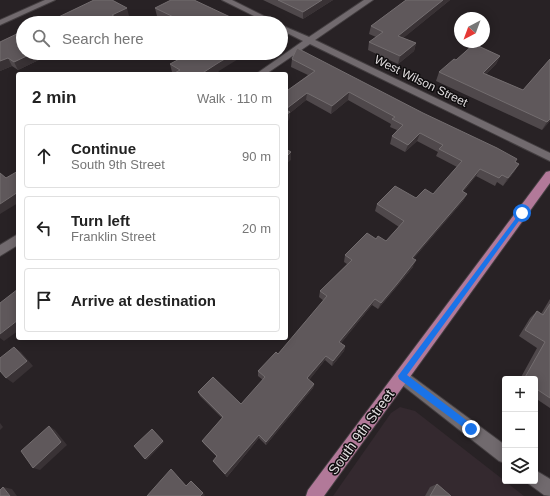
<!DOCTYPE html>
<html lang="en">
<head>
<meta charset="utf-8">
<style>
  :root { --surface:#fff; --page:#f2f2f2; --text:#222; --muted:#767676; --line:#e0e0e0 }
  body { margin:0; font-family:Helvetica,sans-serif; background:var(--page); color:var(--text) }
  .controls { position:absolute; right:12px; bottom:12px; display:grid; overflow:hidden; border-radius:4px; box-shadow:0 2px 10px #0003 }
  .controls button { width:36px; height:36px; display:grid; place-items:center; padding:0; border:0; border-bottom:1px solid var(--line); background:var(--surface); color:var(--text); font:20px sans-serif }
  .compass { position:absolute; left:454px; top:12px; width:36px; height:36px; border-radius:50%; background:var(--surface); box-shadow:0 2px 10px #0003; rotate:221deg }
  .stop { position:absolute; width:12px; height:12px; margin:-9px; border:3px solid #1a73e8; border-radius:50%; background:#fff }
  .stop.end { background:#1a73e8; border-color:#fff; box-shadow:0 1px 4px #0008 }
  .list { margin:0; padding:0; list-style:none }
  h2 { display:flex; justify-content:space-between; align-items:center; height:52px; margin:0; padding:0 16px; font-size:17px }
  h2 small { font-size:13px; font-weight:400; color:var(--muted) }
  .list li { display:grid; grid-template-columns:26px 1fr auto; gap:12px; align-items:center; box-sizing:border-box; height:64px; margin:0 8px 8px; padding:0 8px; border:1px solid var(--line); border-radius:4px }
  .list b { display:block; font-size:15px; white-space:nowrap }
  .list p { margin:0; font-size:13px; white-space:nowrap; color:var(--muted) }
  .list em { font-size:13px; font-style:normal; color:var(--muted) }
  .icon { flex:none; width:22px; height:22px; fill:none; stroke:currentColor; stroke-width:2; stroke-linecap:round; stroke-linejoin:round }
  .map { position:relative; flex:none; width:550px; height:496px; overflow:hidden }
  .search { position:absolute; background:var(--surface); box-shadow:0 2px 10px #0003; left:16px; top:16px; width:272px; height:44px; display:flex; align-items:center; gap:10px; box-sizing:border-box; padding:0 14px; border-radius:22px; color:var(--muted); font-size:15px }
  .panel { position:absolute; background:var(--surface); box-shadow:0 2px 10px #0003; left:16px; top:72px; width:272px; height:268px; border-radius:4px }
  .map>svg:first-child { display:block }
  .built { fill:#34292f }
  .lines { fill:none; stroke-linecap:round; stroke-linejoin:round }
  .street-casing { stroke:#433e40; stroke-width:2 }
  .secondary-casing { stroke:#433e40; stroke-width:2 }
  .primary-casing { stroke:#433e40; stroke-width:2 }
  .street { fill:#716a6e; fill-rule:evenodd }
  .secondary { fill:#716a6e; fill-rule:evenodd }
  .primary { fill:#b27999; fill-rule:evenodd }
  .wall { fill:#4f484b }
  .shaded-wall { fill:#393235 }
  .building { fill:#5f585b; stroke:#736d6f }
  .route { fill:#1a73e8 }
  .labels { text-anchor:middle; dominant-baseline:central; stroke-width:3; stroke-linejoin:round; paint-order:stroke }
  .far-street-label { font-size:12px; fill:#e0dcde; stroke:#0f0d0e }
  .street-label { font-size:14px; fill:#e0dcde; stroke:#0f0d0e }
</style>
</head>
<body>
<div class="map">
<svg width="550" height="496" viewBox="0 0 550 496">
  <rect width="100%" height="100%" fill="#282225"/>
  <polygon class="built" points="400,407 415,411 524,496 333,496 391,413"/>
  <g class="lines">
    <g class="street-casing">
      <g id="street">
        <polygon points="222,0 232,0 278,23 268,23"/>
        <polygon points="364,0 373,0 315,40 550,153 550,161 310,44 266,74 256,74 303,41 281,30 281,25 309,37"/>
        <polygon points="18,234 18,245 0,256 0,245"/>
        <polygon points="402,369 505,445 505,463 499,461 397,381 395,376 397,371"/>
        <polygon points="535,470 550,479 550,496 544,495 529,484 528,481 535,481"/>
      </g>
    </g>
    <g class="secondary-casing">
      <polygon id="secondary" points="45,0 55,0 0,25 0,20"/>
    </g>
    <g class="primary-casing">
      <polygon id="primary" points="550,171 550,183 324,496 306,496 308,490 546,172"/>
    </g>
    <use href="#street" class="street"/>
    <use href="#secondary" class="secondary"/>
    <use href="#primary" class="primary"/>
  </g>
  <g class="wall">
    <polygon points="263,0 333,0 303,19"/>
    <polygon points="406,0 450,0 403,38 416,43 414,51 398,64 368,50 369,42 376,37 369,34 371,26"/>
    <polygon points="155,8 243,23 172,23 157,16"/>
    <polygon points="0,42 23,53 49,53 49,55 18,70 12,66 0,71"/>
    <polygon points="500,56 496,64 486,74 523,90 550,59 550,121 542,130 436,81 439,72 456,60"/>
    <polygon points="189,58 219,71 214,74 173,74 174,74 172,72 170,64"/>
    <polygon points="292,59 519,164 514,172 503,186 497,182 495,186 476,176 463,192 467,194 463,201 413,259 413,267 394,290 378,309 372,305 341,343 345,346 344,351 332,366 325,360 309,380 314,384 313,388 266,445 259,438 227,477 213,461 217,457 204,444 202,441 222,418 200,396 198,392 241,404 263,380 258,376 258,371 278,354 324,301 319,297 320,291 347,264 344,262 345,255 376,239 386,241 399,227 375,211 377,204 416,198 433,194 457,167 436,156 438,152 417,141 405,152 390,144 392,136 397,130 390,127 391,124 348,100 331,114 306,100 290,113 289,120 288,90 308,75 291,67"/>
    <polygon points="550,299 550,408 535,398 535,379 520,379 537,348 519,336 530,318 537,311 541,314"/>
    <polygon points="437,484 451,496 425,496 430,487"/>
  </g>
  <g class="shaded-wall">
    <polygon points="322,0 333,0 303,19 303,12"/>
    <polygon points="443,0 450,0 396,44 398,36"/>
    <polygon points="127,8 129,16 114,23 112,15"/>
    <polygon points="416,43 414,51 398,64 400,56"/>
    <polygon points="33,53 49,53 49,55 18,70 14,62"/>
    <polygon points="235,53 248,53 214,74 201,74 218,63"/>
    <polygon points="500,56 496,64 479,81 483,73"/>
    <polygon points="8,58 12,66 0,71 0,61"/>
    <polygon points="349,92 348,100 331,114 332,106"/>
    <polygon points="307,93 306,100 290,113 289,120 286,123 286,109"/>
    <polygon points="550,119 550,121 542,130 547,122"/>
    <polygon points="420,133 417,141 405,152 408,145"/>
    <polygon points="291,152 291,160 286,164 286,157"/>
    <polygon points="519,164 514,172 503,186 508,178"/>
    <polygon points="480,169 476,176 458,198 462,191"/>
    <polygon points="18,192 18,203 0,214 0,204"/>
    <polygon points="467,194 463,201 409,264 412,258"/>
    <polygon points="416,260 413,267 378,309 381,303"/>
    <polygon points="375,299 372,305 338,347 339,342"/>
    <polygon points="18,320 18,331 4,341 0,338 0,334"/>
    <polygon points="345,346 344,351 332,366 333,361"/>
    <polygon points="14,347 21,352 33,366 13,383 6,378"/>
    <polygon points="326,356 325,360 307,383 307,378"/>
    <polygon points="314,384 313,388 266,445 266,442"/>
    <polygon points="0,423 3,427 0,430"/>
    <polygon points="49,426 55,430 67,445 40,470 33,468"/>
    <polygon points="259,435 259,438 227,477 225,474"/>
    <polygon points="163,441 164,442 147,460 145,459"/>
    <polygon points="171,469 174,472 189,488 186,486"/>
    <polygon points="191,481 205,495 204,496 200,496"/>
    <polygon points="3,487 12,489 17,496 10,496"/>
  </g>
  <g class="building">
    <polygon points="94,0 112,0 127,8 112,15 121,21 118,23 46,23"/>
    <polygon points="171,0 194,0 243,23 186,23 155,8"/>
    <polygon points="278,0 322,0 303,12"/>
    <polygon points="406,0 443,0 398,36 416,43 400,56 369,42 383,32 371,26"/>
    <polygon points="23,31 23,53 33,53 14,62 8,58 0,61 0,42"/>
    <polygon points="474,44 500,56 483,73 523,90 550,59 550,119 547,122 439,72 454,59 456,60"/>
    <polygon points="297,48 423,113 497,148 517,159 515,162 519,164 508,178 502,175 499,178 480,169 462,191 467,194 412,258 416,260 397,284 381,303 375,299 339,342 345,346 333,361 326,356 307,378 314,384 266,442 259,435 225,474 213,461 217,456 202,441 223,417 198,392 213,377 241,404 265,377 258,371 276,352 278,354 327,296 320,291 352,260 345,255 367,233 376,239 378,236 386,241 404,221 377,204 395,186 416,198 425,189 433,194 462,161 439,149 443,145 420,133 408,145 392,136 403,125 392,119 395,117 349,92 332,106 307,93 286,109 286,89 288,90 315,71 292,59"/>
    <polygon points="197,53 235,53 218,63 201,74 173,74 180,70 170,64 185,56 189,58"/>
    <polygon points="286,110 290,112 286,115"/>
    <polygon points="286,149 291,152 286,157"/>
    <polygon points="18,171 18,192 0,204 0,173 6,178"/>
    <polygon points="18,289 18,316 17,317 18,319 18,320 0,334 0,303"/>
    <polygon points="550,304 550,398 535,388 535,379 524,379 545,342 525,330 537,311 543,315"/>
    <polygon points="14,347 27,361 6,378 0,371 0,358"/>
    <polygon points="49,426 61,442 33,468 21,451"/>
    <polygon points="152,429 163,441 145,459 134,446"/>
    <polygon points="171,469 186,486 191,481 203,493 200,496 147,496"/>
    <polygon points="437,484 451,496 430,496"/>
    <polygon points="3,487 10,496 0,496 0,490"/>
  </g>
  <polygon class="route" points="522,210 524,211 524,214 407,375 474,426 474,432 471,433 399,379 398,376"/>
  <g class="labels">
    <g class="far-street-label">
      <text transform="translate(421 81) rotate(26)">West Wilson Street</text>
    </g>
    <g class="street-label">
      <text transform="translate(361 432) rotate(-54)">South 9th Street</text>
    </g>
  </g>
</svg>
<div class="controls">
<button>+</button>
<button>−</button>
<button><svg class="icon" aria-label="layers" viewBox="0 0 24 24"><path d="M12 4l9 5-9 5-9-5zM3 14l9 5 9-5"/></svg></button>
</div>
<svg class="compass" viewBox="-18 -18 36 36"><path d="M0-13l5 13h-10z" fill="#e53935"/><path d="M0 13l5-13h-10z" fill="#767676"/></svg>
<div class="stop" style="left:522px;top:213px"></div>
<div class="stop end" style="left:471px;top:429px"></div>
<div class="search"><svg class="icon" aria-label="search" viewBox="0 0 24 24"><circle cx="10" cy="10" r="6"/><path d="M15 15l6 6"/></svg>Search here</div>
<section class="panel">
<h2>2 min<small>Walk · 110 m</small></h2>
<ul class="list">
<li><svg class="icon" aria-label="ahead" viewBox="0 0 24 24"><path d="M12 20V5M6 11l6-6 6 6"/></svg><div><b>Continue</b><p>South 9th Street</p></div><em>90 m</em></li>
<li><svg class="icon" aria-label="left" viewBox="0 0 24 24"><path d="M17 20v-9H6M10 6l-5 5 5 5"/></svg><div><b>Turn left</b><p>Franklin Street</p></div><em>20 m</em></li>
<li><svg class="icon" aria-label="arrive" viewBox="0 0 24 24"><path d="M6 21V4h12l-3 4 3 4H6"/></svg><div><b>Arrive at destination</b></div></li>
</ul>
</section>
</div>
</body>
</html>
